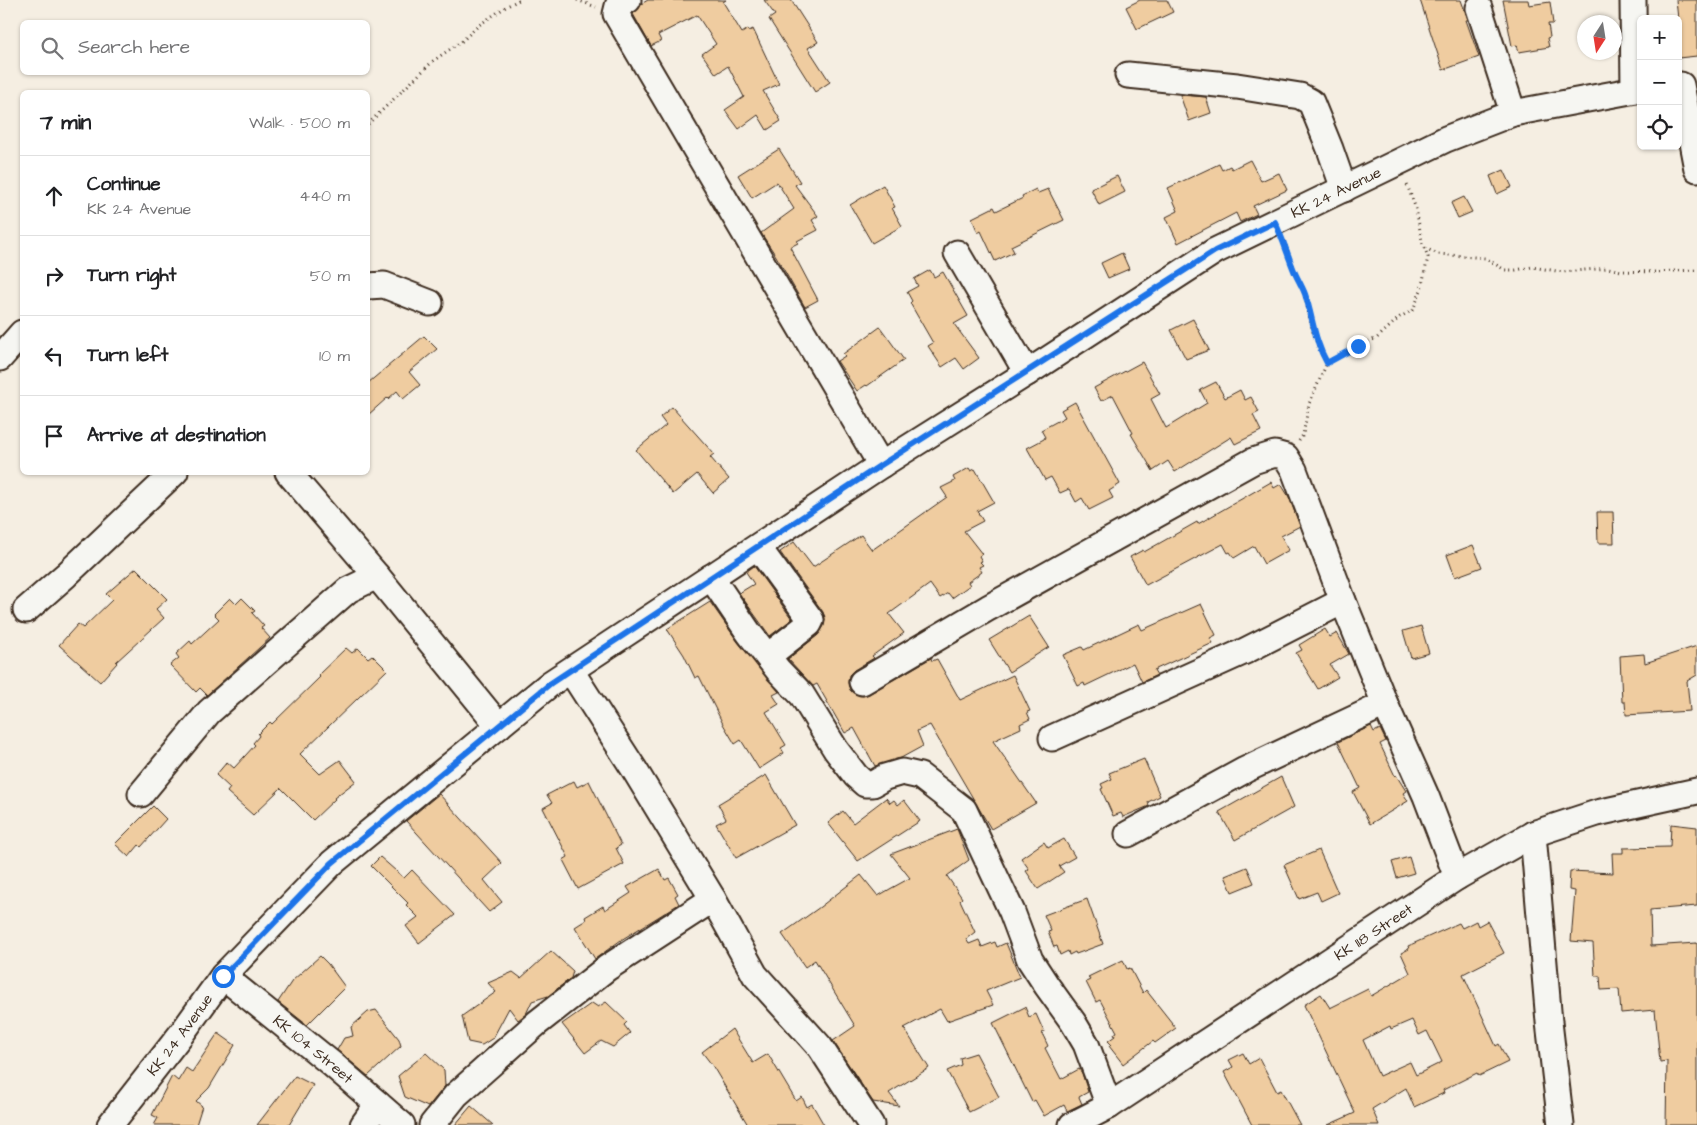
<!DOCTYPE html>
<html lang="en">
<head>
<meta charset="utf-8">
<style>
  :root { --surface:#fff; --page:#f2f2f2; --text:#202124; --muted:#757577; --line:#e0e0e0 }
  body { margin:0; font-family:"Architects Daughter",sans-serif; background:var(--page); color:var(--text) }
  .controls { position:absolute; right:15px; top:15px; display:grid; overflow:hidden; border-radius:8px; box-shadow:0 1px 4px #0004 }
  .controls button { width:45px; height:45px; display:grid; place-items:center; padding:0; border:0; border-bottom:1px solid var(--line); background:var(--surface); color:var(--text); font:25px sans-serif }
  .compass { position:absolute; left:1577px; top:15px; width:45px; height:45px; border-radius:50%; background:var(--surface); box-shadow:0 1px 4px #0004; rotate:192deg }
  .stop { position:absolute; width:15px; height:15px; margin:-11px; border:4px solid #1a73e8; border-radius:50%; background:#fff }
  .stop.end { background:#1a73e8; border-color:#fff; box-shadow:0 1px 5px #0008 }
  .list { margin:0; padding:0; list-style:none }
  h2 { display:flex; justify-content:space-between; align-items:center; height:65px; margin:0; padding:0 20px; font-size:21px }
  h2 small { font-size:16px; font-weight:400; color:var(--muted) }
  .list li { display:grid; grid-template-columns:32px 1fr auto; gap:15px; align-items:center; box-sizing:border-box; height:80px; padding:0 20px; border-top:1px solid var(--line) }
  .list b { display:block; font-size:19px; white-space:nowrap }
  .list p { margin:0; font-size:16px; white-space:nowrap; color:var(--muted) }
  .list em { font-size:16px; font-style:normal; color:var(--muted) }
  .icon { flex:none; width:28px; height:28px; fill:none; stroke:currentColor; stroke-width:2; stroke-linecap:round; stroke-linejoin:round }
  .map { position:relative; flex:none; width:1697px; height:1125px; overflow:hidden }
  .search { position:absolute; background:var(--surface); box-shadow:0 1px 4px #0004; left:20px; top:20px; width:350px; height:55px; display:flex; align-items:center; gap:12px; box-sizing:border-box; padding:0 18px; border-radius:8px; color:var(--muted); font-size:19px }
  .panel { position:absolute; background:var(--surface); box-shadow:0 1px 4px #0004; left:20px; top:90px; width:350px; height:385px; border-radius:8px }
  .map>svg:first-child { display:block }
  .building { fill:#efcca0; stroke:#3b2a1e; fill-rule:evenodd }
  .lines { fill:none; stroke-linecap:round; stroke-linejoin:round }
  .minor-casing { stroke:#3b2a1e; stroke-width:29 }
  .path { stroke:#3b2a1e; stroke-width:3; stroke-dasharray:1 4; stroke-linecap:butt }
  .minor { stroke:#f6f6f2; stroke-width:25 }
  .route { stroke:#1a73e8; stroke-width:6 }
  .labels { text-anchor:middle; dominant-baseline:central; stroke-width:4.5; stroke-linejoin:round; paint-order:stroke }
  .street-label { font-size:15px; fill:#3b2a1e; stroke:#f6f6f2 }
</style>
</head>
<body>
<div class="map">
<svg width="1697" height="1125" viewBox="0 0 1697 1125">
  <rect width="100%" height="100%" fill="#f5eee2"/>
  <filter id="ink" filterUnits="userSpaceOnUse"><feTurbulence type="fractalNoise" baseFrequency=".02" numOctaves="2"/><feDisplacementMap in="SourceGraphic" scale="10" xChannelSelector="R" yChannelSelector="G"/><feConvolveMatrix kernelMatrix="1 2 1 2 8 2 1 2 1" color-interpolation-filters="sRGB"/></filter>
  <g filter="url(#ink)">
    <g class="building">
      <polygon points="648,0 726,0 723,2 742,33 748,29 749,31 753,29 779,84 763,91 781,121 767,130 758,115 739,129 725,110 744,97 728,66 716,74 702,54 716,44 697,15 658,35 661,41 651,46 633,14 640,7 641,4"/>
      <polygon points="764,0 791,0 818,42 808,48 830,82 815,92 769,19 775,15"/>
      <polygon points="1140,0 1167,0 1173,12 1137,29 1126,7"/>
      <polygon points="1420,0 1461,0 1468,20 1466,20 1479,57 1443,70"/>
      <polygon points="1503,0 1528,0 1529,5 1550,2 1553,24 1548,24 1550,37 1547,38 1549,47 1519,52 1517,45 1512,46"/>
      <polygon points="1676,0 1697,0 1697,56 1678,58 1678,19"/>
      <polygon points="1180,95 1206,97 1211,113 1189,121"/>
      <polygon points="779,149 800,182 795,185 818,216 812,220 818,230 797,241 798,243 790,247 818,300 805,307 776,256 761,233 794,209 777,182 752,198 738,175"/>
      <polygon points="1250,160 1261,181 1279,173 1287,190 1253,206 1257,214 1240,222 1236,213 1178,243 1166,217 1178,211 1168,188 1219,164 1222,170 1230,166 1232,169"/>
      <polygon points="1504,170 1512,187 1497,194 1490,176"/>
      <polygon points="1117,176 1125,192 1099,205 1091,189"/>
      <polygon points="883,185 895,207 892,208 902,226 872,243 850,205"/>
      <polygon points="1036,189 1038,193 1048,189 1064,220 1011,246 1014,252 995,261 981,231 978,233 972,218 994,207 996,211 1023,198 1022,196"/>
      <polygon points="1464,197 1472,212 1458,218 1451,203"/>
      <polygon points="1122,253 1129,269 1108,278 1101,263"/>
      <polygon points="930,270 934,277 943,272 968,316 954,324 979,358 964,369 956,358 942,367 928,346 933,343 910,303 912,301 907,292 918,286 914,279"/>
      <polygon points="1193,319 1209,350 1186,359 1171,330"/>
      <polygon points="880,327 904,360 867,386 866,385 857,391 837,361 845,356 843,354"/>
      <polygon points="424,336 437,349 409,372 420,385 403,399 397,391 388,399 387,398 368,415 368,383"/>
      <polygon points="1142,362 1160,394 1151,399 1166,428 1207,403 1200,390 1216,382 1225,398 1240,390 1245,400 1251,397 1259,412 1253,415 1261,431 1235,444 1231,437 1175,472 1168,461 1153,471 1131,434 1133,433 1113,395 1101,401 1094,388"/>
      <polygon points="1075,402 1120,484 1109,491 1113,498 1089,510 1082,498 1076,502 1069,489 1060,493 1051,477 1045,480 1027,448 1044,439 1045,437 1041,430 1065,417 1061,410"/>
      <polygon points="672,407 714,454 710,457 729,479 713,493 697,474 673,494 636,450 666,425 660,417"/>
      <polygon points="969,468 971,471 975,469 994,502 977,511 983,521 964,531 982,554 979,556 982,561 980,562 983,565 979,567 982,572 968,582 970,585 952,598 948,593 940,598 930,584 889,614 904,633 872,656 874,658 854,670 849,675 848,683 850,690 855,694 863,696 869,694 931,658 932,661 937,659 960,700 1013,675 1030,711 1027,712 1030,719 1020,724 1021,728 993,741 1036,803 991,829 930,725 917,731 923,746 901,758 875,766 854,728 845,733 817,684 813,686 788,659 818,635 824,626 825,619 823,612 780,552 794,542 813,567 861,535 872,550 947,497 941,488 955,481 953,477"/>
      <polygon points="1271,482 1274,488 1281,484 1289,497 1300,526 1281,536 1289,550 1264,564 1254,546 1234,558 1230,552 1228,553 1223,544 1146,585 1130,557 1143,550 1144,552 1197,522 1198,524"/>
      <polygon points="1597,512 1613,512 1614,543 1598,543"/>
      <polygon points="1473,545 1482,567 1455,577 1447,555"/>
      <polygon points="754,566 792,619 770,636 739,593 754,584 746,572"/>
      <polygon points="136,568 167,599 156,609 164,618 116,662 117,663 100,682 59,645 78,624 83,628 112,600 106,594"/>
      <polygon points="230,598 236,604 242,598 255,611 252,613 264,626 261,628 270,638 207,695 200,688 196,692 170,665 179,658 176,654 190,641 192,644 219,619 214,614"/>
      <polygon points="710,602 738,642 779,692 773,695 779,704 766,712 786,745 781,748 784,753 759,769 741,740 735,744 723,724 699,676 695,678 684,655 667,629"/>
      <polygon points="1201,604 1216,635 1210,638 1213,643 1154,670 1157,675 1142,682 1133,663 1085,686 1084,683 1078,686 1063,655 1082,647 1084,650 1139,624 1142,630"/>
      <polygon points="1029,616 1049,647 1009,672 989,640"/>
      <polygon points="1421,626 1429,653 1411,658 1403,631"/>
      <polygon points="1325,629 1330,637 1337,633 1349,654 1330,665 1338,677 1318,689 1296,653 1302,650 1299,645"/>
      <polygon points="1697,646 1697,675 1687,681 1690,711 1626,715 1625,702 1622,702 1620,656 1644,654 1645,663"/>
      <polygon points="346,648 352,653 358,648 368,658 372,655 387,670 300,754 320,774 340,760 356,781 334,798 335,799 313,820 281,788 253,815 227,792 230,788 216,775 227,762 234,768 255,745 253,743 259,736 258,734 270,722 272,724 320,677 318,675"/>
      <polygon points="1371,726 1374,732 1380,729 1386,741 1380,744 1395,776 1396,775 1406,791 1403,793 1408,801 1370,824 1353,792 1360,788 1338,742"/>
      <polygon points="1144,759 1160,796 1148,802 1149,806 1123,817 1121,813 1113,816 1101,789 1103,788 1101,784 1112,779 1109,773"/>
      <polygon points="766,775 795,825 736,858 716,824 726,819 718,804"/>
      <polygon points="1281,777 1294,807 1235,840 1219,812"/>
      <polygon points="574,781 577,787 589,781 621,845 616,848 624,864 578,889 563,860 568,857 543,808 552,803 547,795"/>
      <polygon points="439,794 502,863 484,880 502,902 489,912 406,821"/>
      <polygon points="886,798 890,803 894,800 898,805 904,800 920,821 858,861 828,823 843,811 853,823"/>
      <polygon points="153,806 166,819 141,847 139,845 129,857 115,844"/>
      <polygon points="1671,824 1697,827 1697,906 1650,910 1651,946 1697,943 1697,1125 1666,1125 1667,1061 1660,1062 1655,1010 1621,1013 1619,989 1601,990 1600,976 1595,976 1593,943 1571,941 1575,891 1569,890 1570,871 1613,873 1612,853 1623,853 1623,848 1670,847"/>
      <polygon points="957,829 969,860 947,876 962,898 960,900 975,932 966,939 969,944 979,940 982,947 995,942 997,947 1006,943 1020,977 986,991 993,1005 947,1021 940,1009 904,1028 929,1068 889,1093 899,1106 873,1102 833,1041 855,1026 815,960 805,967 782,934 820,907 861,875 878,896 890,889 910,878 891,854"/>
      <polygon points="1064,839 1075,857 1059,866 1064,872 1038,889 1026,871 1029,869 1021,858 1044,842 1048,848"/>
      <polygon points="1319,850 1338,893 1321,901 1317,892 1299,899 1284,865"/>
      <polygon points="380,857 404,878 412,870 455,915 419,943 406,926 418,917 406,905 408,903 371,866"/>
      <polygon points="1409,857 1414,873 1397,878 1392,862"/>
      <polygon points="1247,867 1254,883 1232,892 1225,876"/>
      <polygon points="659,869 665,880 669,878 678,894 675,896 679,904 621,940 595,959 575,927 586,920 585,917 603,906 605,910 631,893 627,887"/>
      <polygon points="1087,899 1103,944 1076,954 1075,952 1069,955 1068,951 1060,955 1057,946 1054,947 1048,932 1051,931 1044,915"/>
      <path d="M1476 921 1478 926 1487 921 1504 953 1463 974 1496 1046 1499 1044 1508 1062 1479 1076 1477 1073 1443 1090 1444 1093 1414 1107 1406 1088 1372 1109 1379 1125H1328L1355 1113 1304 1005 1321 994 1330 1008 1368 989 1371 996 1410 973 1401 953 1409 949 1408 946 1459 923 1462 928ZM1412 1020 1419 1035 1427 1031 1442 1062 1416 1075 1410 1062 1379 1076 1363 1040 1390 1026 1391 1029Z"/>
      <polygon points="551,951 573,971 571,978 548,996 532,1001 526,1014 518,1020 509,1008 493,1038 482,1045 468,1042 462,1016 496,992 488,983 513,972 521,978"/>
      <polygon points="320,956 328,964 345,987 307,1025 278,1002 292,981"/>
      <polygon points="1123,960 1127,969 1130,968 1143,993 1146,990 1176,1028 1155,1043 1153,1041 1123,1064 1109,1046 1111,1044 1108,1041 1115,1036 1114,1034 1117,1032 1100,1000 1096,1002 1086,982 1090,980 1088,977"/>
      <polygon points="606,1002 627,1022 624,1025 630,1033 613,1047 601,1041 585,1053 562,1024 592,1003 598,1007"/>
      <polygon points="1025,1007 1029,1017 1036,1014 1044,1032 1042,1033 1048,1046 1045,1048 1061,1079 1079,1069 1082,1073 1088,1092 1079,1097 1082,1104 1067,1111 1064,1105 1044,1116 1035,1100 1032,1102 993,1023"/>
      <polygon points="376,1010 399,1039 401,1046 368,1076 337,1050 344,1038 353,1036 351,1027 368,1012"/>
      <polygon points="732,1029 753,1063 768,1054 796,1101 802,1097 807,1107 812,1104 824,1125 748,1125 712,1065 702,1052"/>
      <polygon points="218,1033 235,1045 209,1088 196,1101 202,1106 196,1125 154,1125 158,1118 152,1115 172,1076 178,1081 186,1068 192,1072"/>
      <polygon points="426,1053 444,1070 445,1086 428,1107 405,1097 398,1076"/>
      <polygon points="976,1053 999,1097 969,1112 947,1071 961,1065 960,1058"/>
      <polygon points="1243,1053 1249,1064 1259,1058 1277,1092 1281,1090 1300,1125 1252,1125 1224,1072 1233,1067 1229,1060"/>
      <polygon points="295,1076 313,1085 289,1125 257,1125"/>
      <polygon points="471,1106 493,1125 455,1125"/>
    </g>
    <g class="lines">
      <g class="minor-casing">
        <g id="minor">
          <polyline points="628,0 618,6 616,14 881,465"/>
          <polyline points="1633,0 1634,90"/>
          <polyline points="1479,8 1513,113"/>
          <polyline points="1128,75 1237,86 1300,96 1311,102 1330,149 1344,189"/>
          <polyline points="1681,85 1697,169"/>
          <polyline points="957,253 1027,373"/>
          <polyline points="368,286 384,285 430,303"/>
          <polyline points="0,358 22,333"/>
          <polyline points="288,472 377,576 499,726"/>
          <polyline points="758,547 811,620 809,624 768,656"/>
          <polyline points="711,577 749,633 778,670 802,695 836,750 856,776 865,784 873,784 885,777 902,772 920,776 964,810 1012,912 1030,960 1047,986 1073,1022 1086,1044 1109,1106"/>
          <polyline points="26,610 66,575 175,472"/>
          <polyline points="571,671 634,769 713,899 755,975 820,1047 871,1125"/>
          <polyline points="862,682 988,608 1253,461 1275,454 1286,457 1294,470 1343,601 1385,704 1426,796 1457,877"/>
          <polyline points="1052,738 1245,651 1343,601"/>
          <polyline points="141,794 209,712 348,590 377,576"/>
          <polyline points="1128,834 1245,770 1385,704"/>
          <polyline points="1533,834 1549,1022 1561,1125"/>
          <path id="s1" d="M223 976 332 1064 402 1125"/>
          <path id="s2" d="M110 1125 182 1033 223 976 332 863 551 683 881 465 1027 373 1215 251 1446 139 1513 113 1641 89"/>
          <polyline points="363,1125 378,1104"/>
          <polyline points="432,1125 456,1095 537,1023 607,968 713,899"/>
          <path id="s3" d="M1072 1125 1109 1106 1457 877 1533 834 1597 813 1697 791"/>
        </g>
      </g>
      <g class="path">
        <polyline points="577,0 596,7"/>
        <polyline points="368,124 433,61 462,41 479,25 507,6 519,0"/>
        <polyline points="1284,241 1295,273 1304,292 1313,332 1320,350 1327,363"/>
        <polyline points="1425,248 1438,254 1485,258 1505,270 1516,270 1532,267 1563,272 1608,268 1621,271 1653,272 1697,270"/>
        <polyline points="1299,441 1303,435 1309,404 1327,363 1358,346 1377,338 1400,317 1413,310 1421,290 1428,257 1422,241 1416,209 1406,182"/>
      </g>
      <use href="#minor" class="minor"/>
    </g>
  </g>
  <g class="lines" filter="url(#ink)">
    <path class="route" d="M223 976 332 863 551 683 881 465 1215 251 1275 222C1283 239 1288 256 1295 273 1298 280 1302 286 1305 294 1313 318 1314 340 1327 363L1358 346"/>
  </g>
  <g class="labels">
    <g class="street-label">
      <text stroke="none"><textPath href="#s2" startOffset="1554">KK 24 Avenue</textPath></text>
      <text stroke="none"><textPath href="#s3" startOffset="358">KK 118 Street</textPath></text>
      <text stroke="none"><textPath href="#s2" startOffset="114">KK 24 Avenue</textPath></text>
      <text stroke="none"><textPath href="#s1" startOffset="116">KK 104 Street</textPath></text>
    </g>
  </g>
</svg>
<div class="controls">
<button>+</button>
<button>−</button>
<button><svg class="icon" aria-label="locate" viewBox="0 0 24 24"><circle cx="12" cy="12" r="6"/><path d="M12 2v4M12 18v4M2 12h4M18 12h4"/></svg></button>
</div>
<svg class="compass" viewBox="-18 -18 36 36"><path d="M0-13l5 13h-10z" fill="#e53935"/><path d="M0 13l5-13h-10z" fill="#757577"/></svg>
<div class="stop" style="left:223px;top:976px"></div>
<div class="stop end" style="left:1358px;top:346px"></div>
<div class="search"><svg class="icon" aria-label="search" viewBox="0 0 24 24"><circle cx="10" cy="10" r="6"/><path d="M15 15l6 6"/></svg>Search here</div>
<section class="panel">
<h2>7 min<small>Walk · 500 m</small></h2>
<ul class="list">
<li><svg class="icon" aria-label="ahead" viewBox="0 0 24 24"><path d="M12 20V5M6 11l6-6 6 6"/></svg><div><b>Continue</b><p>KK 24 Avenue</p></div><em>440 m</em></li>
<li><svg class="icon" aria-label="right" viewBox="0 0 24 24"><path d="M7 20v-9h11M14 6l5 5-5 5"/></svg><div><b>Turn right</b></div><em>50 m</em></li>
<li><svg class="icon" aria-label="left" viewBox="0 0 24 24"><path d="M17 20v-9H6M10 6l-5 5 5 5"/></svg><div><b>Turn left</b></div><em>10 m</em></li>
<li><svg class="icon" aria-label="arrive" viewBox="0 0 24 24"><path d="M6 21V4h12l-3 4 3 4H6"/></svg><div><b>Arrive at destination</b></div></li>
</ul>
</section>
</div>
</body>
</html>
